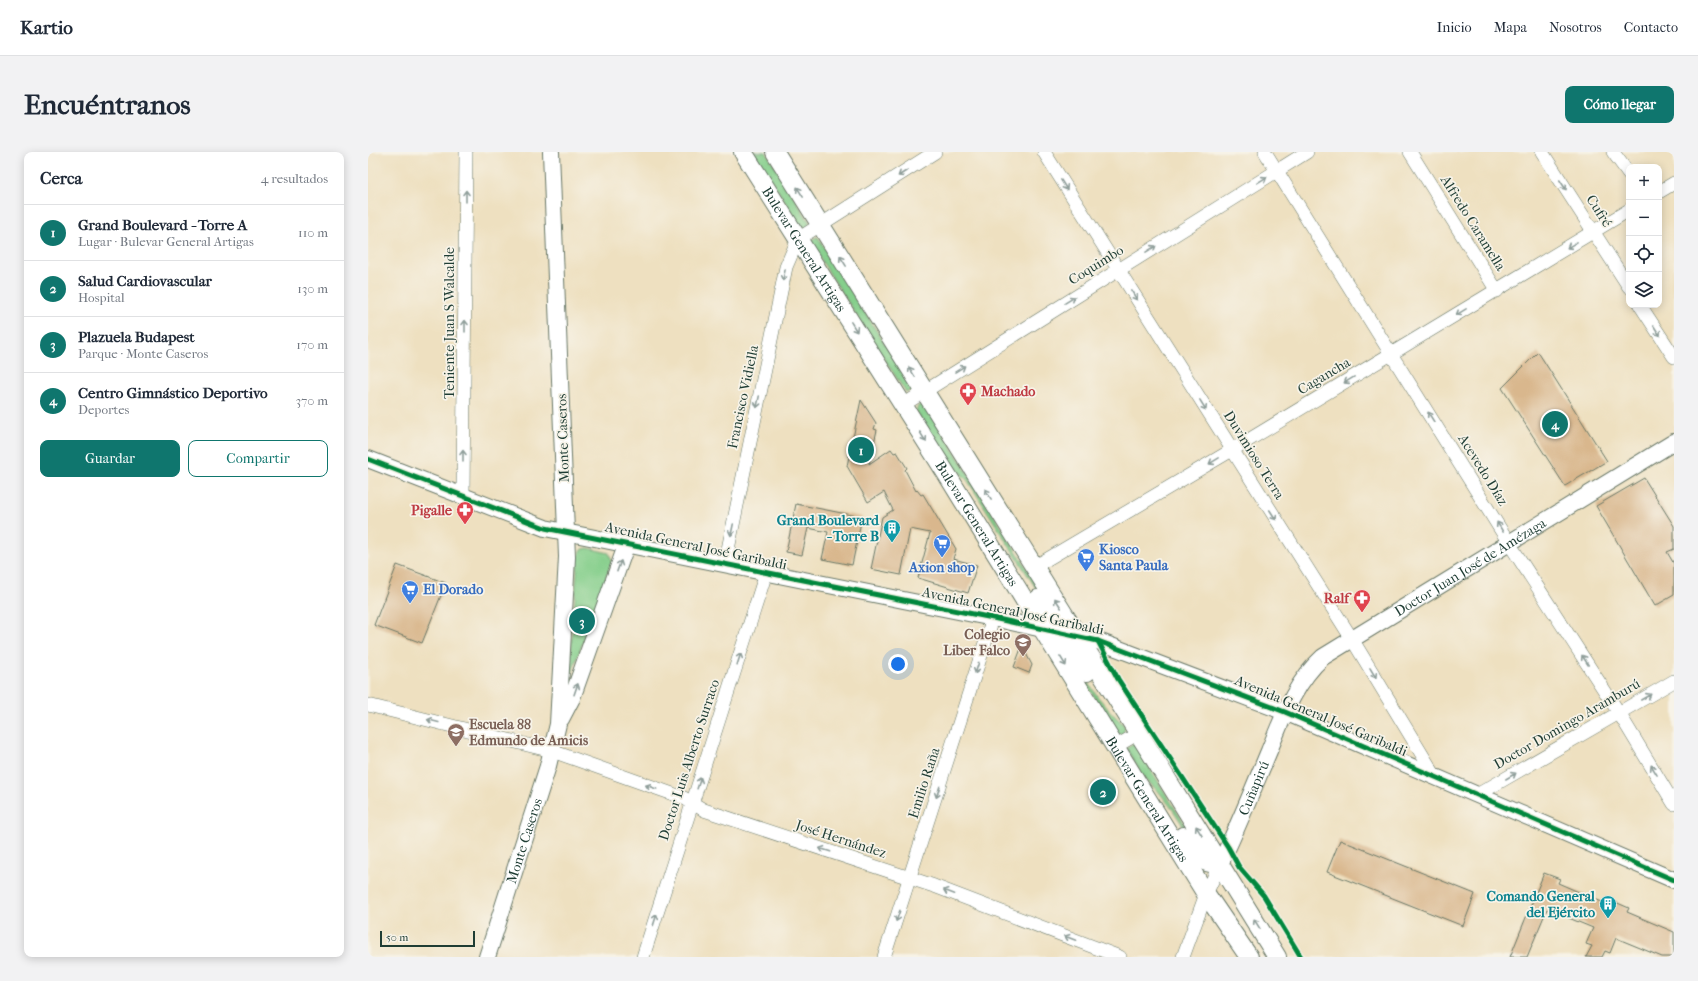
<!DOCTYPE html>
<html lang="es">
<head>
<meta charset="utf-8">
<style>
  :root { --surface:#fff; --page:#f2f2f3; --text:#1f2937; --muted:#747a83; --line:#e0e1e3; --accent:#0f766e }
  body { margin:0; font-family:"IM FELL French Canon",serif; background:var(--page); color:var(--text) }
  .controls { position:absolute; right:12px; top:12px; display:grid; overflow:hidden; border-radius:8px; box-shadow:0 2px 10px #0003 }
  .controls button { width:36px; height:36px; display:grid; place-items:center; padding:0; border:0; border-bottom:1px solid var(--line); background:var(--surface); color:var(--text); font:20px sans-serif }
  .scale { position:absolute; left:12px; bottom:10px; width:95px; box-sizing:border-box; padding-left:4px; border:2px solid #1f3d34; border-top:0; font-size:11px; line-height:14px; white-space:nowrap; color:#1f3d34; -webkit-text-stroke:3px #f7f3e8; paint-order:stroke }
  .you { position:absolute; left:530px; top:512px; width:14px; height:14px; margin:-10px; border:3px solid #fff; border-radius:50%; background:#1a73e8; box-shadow:0 0 0 6px #1a73e833 }
  .badge { display:grid; place-items:center; width:26px; height:26px; border-radius:50%; background:var(--accent); color:#fff; font-size:13px; font-weight:700 }
  .pin { position:absolute; translate:-50% -50%; border:2px solid #fff; box-shadow:0 1px 4px #0006 }
  .list { margin:0; padding:0; list-style:none }
  h2 { display:flex; justify-content:space-between; align-items:center; height:52px; margin:0; padding:0 16px; font-size:17px }
  h2 small { font-size:13px; font-weight:400; color:var(--muted) }
  .list li { display:grid; grid-template-columns:26px 1fr auto; gap:12px; align-items:center; box-sizing:border-box; height:56px; padding:0 16px; border-top:1px solid var(--line) }
  .list b { display:block; font-size:15px; white-space:nowrap }
  .list p { margin:0; font-size:13px; white-space:nowrap; color:var(--muted) }
  .list em { font-size:13px; font-style:normal; color:var(--muted) }
  .actions { display:flex; gap:8px; padding:12px 16px }
  .actions a { flex:1; padding:9px 0; border:1px solid var(--accent); border-radius:8px; text-align:center; font-size:14px; color:var(--accent) }
  .actions .main { background:var(--accent); color:#fff }
  .icon { flex:none; width:22px; height:22px; fill:none; stroke:currentColor; stroke-width:2; stroke-linecap:round; stroke-linejoin:round }
  .map { position:relative; flex:none; width:1306px; height:805px; overflow:hidden; border-radius:8px }
  header { display:flex; align-items:center; gap:24px; box-sizing:border-box; height:56px; padding:0 20px; background:var(--surface); border-bottom:1px solid var(--line) }
  header strong { font-size:19px }
  nav { display:flex; gap:22px; margin-inline-start:auto; font-size:14px }
  .intro { display:flex; align-items:center; justify-content:space-between; box-sizing:border-box; height:96px; padding:0 24px }
  h1 { margin:0; font-size:28px }
  .button { padding:10px 18px; border-radius:8px; background:var(--accent); color:#fff; font-size:14px; font-weight:700 }
  main { display:flex; gap:24px; padding:0 24px }
  aside { flex:1; background:var(--surface); border-radius:8px; box-shadow:0 2px 10px #0003 }
  .map>svg:first-child { display:block }
  .green { fill:#86cf8c; stroke:#528660 }
  .building { fill:#d9b78d }
  .lines { fill:none; stroke-linecap:round; stroke-linejoin:round }
  .minor-casing { stroke:#677665; stroke-width:14 }
  .tertiary-casing { stroke:#677665; stroke-width:18 }
  .secondary-casing { stroke:#677665; stroke-width:20 }
  .minor { stroke:#fff; stroke-width:13 }
  .tertiary { stroke:#fff; stroke-width:16 }
  .secondary { stroke:#fff; stroke-width:18 }
  .cycleway-casing { stroke:#f7f3e8; stroke-width:8 }
  .cycleway { stroke:#00873e; stroke-width:5 }
  .oneway { stroke:#8f9e9a }
  .labels { text-anchor:middle; dominant-baseline:central; stroke-width:3.5; stroke-linejoin:round; paint-order:stroke }
  .street-label { font-size:14px; fill:#1f3d34; stroke:#f7f3e8 }
  .health-label { font-size:14px; font-weight:bold; fill:#be3a42; stroke:#f7f3e8; text-anchor:end }
  .culture-label { font-size:14px; font-weight:bold; fill:#0d838f; stroke:#f7f3e8; text-anchor:end }
  .shop-label { font-size:14px; font-weight:bold; fill:#366cbe; stroke:#f7f3e8; text-anchor:start }
  .education-label { font-size:14px; font-weight:bold; fill:#785e54; stroke:#f7f3e8; text-anchor:end }
</style>
</head>
<body>
<header>
<strong>Kartio</strong>
<nav><a>Inicio</a><a>Mapa</a><a>Nosotros</a><a>Contacto</a></nav>
</header>
<div class="intro"><h1>Encuéntranos</h1><a class="button">Cómo llegar</a></div>
<main>
<aside>
<h2>Cerca<small>4 resultados</small></h2>
<ul class="list">
<li><span class="badge">1</span><div><b>Grand Boulevard - Torre A</b><p>Lugar · Bulevar General Artigas</p></div><em>110 m</em></li>
<li><span class="badge">2</span><div><b>Salud Cardiovascular</b><p>Hospital</p></div><em>130 m</em></li>
<li><span class="badge">3</span><div><b>Plazuela Budapest</b><p>Parque · Monte Caseros</p></div><em>170 m</em></li>
<li><span class="badge">4</span><div><b>Centro Gimnástico Deportivo</b><p>Deportes</p></div><em>370 m</em></li>
</ul>
<div class="actions"><a class="main">Guardar</a><a>Compartir</a></div>
</aside>
<div class="map">
<svg width="1306" height="805" viewBox="0 0 1306 805">
  <rect width="100%" height="100%" fill="#f7f3e8"/>
  <filter id="ink" filterUnits="userSpaceOnUse"><feTurbulence type="fractalNoise" baseFrequency=".025" numOctaves="2"/><feDisplacementMap in="SourceGraphic" scale="8" xChannelSelector="R" yChannelSelector="G"/><feConvolveMatrix kernelMatrix="1 2 1 2 8 2 1 2 1" color-interpolation-filters="sRGB"/></filter>
  <filter id="wash" filterUnits="userSpaceOnUse"><feTurbulence type="fractalNoise" baseFrequency=".012" numOctaves="4" result="noise"/><feDisplacementMap in="SourceGraphic" scale="16" xChannelSelector="R" yChannelSelector="G"/><feGaussianBlur stdDeviation="0.9" result="paint"/><feColorMatrix in="noise" values="0 0 0 0 0 0 0 0 0 0 0 0 0 0 0 0 0 1.4 0 .05"/><feComposite in="paint" operator="in"/></filter>
  <g filter="url(#wash)">
    <rect width="100%" height="100%" fill="#eee0c0"/>
    <g class="green">
      <polygon points="385,0 398,0 442,71 441,73 438,76 433,75"/>
      <polygon points="448,85 450,85 545,237 544,239 538,241 444,94 444,88"/>
      <polygon points="554,252 557,252 685,458 685,463 600,329 571,298 548,259 550,254"/>
      <polygon points="220,396 241,401 244,409 201,529 210,403 215,397"/>
      <polygon points="696,496 699,496 729,544 741,558 757,574 756,580 754,582 748,581"/>
      <polygon points="766,591 832,696 830,697 805,658 791,640 775,625 759,597 759,595"/>
    </g>
    <g id="blocks">
      <g class="building">
        <polygon points="1170,200 1239,309 1197,334 1134,236"/>
        <polygon points="493,248 508,271 506,277 509,278 501,312 523,297 526,301 529,300 539,316 537,318 548,339 549,338 553,343 555,342 588,397 585,407 609,413 600,441 550,426 562,381 542,377 533,423 503,417 514,365 525,358 516,340 500,350 479,314"/>
        <polygon points="1276,326 1306,374 1306,397 1299,400 1306,412 1306,443 1287,454 1228,354"/>
        <polygon points="428,352 494,365 484,413 454,407 460,380 440,376 434,403 418,400"/>
        <polygon points="29,413 78,431 54,491 6,473"/>
        <polygon points="654,494 664,513 661,521 646,515"/>
        <polygon points="972,688 1107,742 1095,774 959,720"/>
        <polygon points="1176,721 1192,727 1190,731 1236,751 1238,746 1261,756 1259,760 1306,780 1306,805 1294,805 1248,786 1242,801 1237,799 1234,805 1218,805 1224,794 1218,792 1225,776 1179,757 1159,805 1142,805"/>
      </g>
    </g>
  </g>
  <g filter="url(#ink)">
    <use href="#blocks" fill-opacity="0" stroke="#677665" stroke-width="1"/>
    <g class="lines">
      <g class="minor-casing">
        <g id="minor">
          <polyline points="676,0 984,487 1067,624"/>
          <polyline points="897,0 1141,391 1251,561 1306,652"/>
          <polyline points="1042,0 1129,139"/>
          <polyline points="1174,0 1261,135"/>
          <polyline points="1245,0 1261,22"/>
          <polyline points="1291,40 1306,31"/>
          <polyline points="1272,153 1306,205"/>
          <polyline points="535,253 939,0"/>
          <polyline points="95,343 98,0"/>
          <polyline points="357,412 418,115 430,87 567,0"/>
          <polyline points="666,415 864,298 1261,58"/>
          <polyline points="0,553 184,599 316,646 336,658 566,734 752,805"/>
          <polyline points="747,595 769,582"/>
          <polyline points="1109,643 1306,529"/>
          <polyline points="275,805 398,421"/>
          <polyline points="516,805 625,466"/>
          <polyline points="815,805 838,742 852,712"/>
        </g>
      </g>
      <g class="tertiary-casing">
        <g id="tertiary">
          <polyline points="0,307 177,376 625,466 730,489 917,560 1306,728"/>
          <polyline points="193,567 204,546 259,391"/>
          <path id="s1" d="M852 712C870 675 885 637 901 599 915 565 927 530 955 505L1306 290"/>
          <path id="s2" d="M119 805 180 614 190 572 199 405 183 0"/>
        </g>
      </g>
      <g class="secondary-casing">
        <g id="secondary">
          <path id="s3" d="M375 0 578 321 838 742 881 805"/>
          <path d="M407 0C576 268 743 536 909 805"/>
          <path d="M670 447C683 467 687 472 709 483"/>
          <path d="M681 479C701 489 707 502 719 520"/>
          <path d="M816 684C827 701 830 712 852 712"/>
        </g>
      </g>
      <use href="#minor" class="minor"/>
      <use href="#tertiary" class="tertiary"/>
      <use href="#secondary" class="secondary"/>
      <g class="cycleway-casing">
        <g id="cycleway">
          <polyline points="0,307 177,376 625,466 730,489 917,560 1306,728"/>
          <polyline points="730,489 750,527 860,695 871,715 896,744 933,805"/>
        </g>
      </g>
      <use href="#cycleway" class="cycleway"/>
    </g>
    <defs><path id="oneway-shaft" d="M-6 0H5M1.5-3L5.5 0L1.5 3" fill="none" stroke-width="1.6" stroke-linecap="round" stroke-linejoin="round"/></defs>
    <g class="oneway">
      <use href="#oneway-shaft" transform="translate(535 21) rotate(147)"/>
      <use href="#oneway-shaft" transform="translate(894 28) rotate(-32)"/>
      <use href="#oneway-shaft" transform="translate(696 33) rotate(58)"/>
      <use href="#oneway-shaft" transform="translate(1195 33) rotate(57)"/>
      <use href="#oneway-shaft" transform="translate(432 40) rotate(-122)"/>
      <use href="#oneway-shaft" transform="translate(98 44) rotate(-90)"/>
      <use href="#oneway-shaft" transform="translate(1204 93) rotate(149)"/>
      <use href="#oneway-shaft" transform="translate(783 97) rotate(-32)"/>
      <use href="#oneway-shaft" transform="translate(475 109) rotate(-122)"/>
      <use href="#oneway-shaft" transform="translate(416 123) rotate(102)"/>
      <use href="#oneway-shaft" transform="translate(766 143) rotate(58)"/>
      <use href="#oneway-shaft" transform="translate(702 148) rotate(-32)"/>
      <use href="#oneway-shaft" transform="translate(1093 160) rotate(149)"/>
      <use href="#oneway-shaft" transform="translate(97 174) rotate(-90)"/>
      <use href="#oneway-shaft" transform="translate(486 175) rotate(58)"/>
      <use href="#oneway-shaft" transform="translate(1289 179) rotate(57)"/>
      <use href="#oneway-shaft" transform="translate(592 217) rotate(-32)"/>
      <use href="#oneway-shaft" transform="translate(544 220) rotate(-122)"/>
      <use href="#oneway-shaft" transform="translate(981 228) rotate(149)"/>
      <use href="#oneway-shaft" transform="translate(390 250) rotate(102)"/>
      <use href="#oneway-shaft" transform="translate(835 253) rotate(58)"/>
      <use href="#oneway-shaft" transform="translate(1063 265) rotate(-122)"/>
      <use href="#oneway-shaft" transform="translate(555 285) rotate(58)"/>
      <use href="#oneway-shaft" transform="translate(95 304) rotate(-90)"/>
      <use href="#oneway-shaft" transform="translate(846 309) rotate(149)"/>
      <use href="#oneway-shaft" transform="translate(620 342) rotate(-122)"/>
      <use href="#oneway-shaft" transform="translate(905 363) rotate(57)"/>
      <use href="#oneway-shaft" transform="translate(1132 375) rotate(-122)"/>
      <use href="#oneway-shaft" transform="translate(364 378) rotate(102)"/>
      <use href="#oneway-shaft" transform="translate(251 414) rotate(-70)"/>
      <use href="#oneway-shaft" transform="translate(690 451) rotate(-123)"/>
      <use href="#oneway-shaft" transform="translate(371 507) rotate(-72)"/>
      <use href="#oneway-shaft" transform="translate(1217 508) rotate(-123)"/>
      <use href="#oneway-shaft" transform="translate(695 509) rotate(59)"/>
      <use href="#oneway-shaft" transform="translate(609 516) rotate(108)"/>
      <use href="#oneway-shaft" transform="translate(1005 521) rotate(59)"/>
      <use href="#oneway-shaft" transform="translate(208 537) rotate(-71)"/>
      <use href="#oneway-shaft" transform="translate(1278 545) rotate(-30)"/>
      <use href="#oneway-shaft" transform="translate(65 569) rotate(-166)"/>
      <use href="#oneway-shaft" transform="translate(1286 618) rotate(-121)"/>
      <use href="#oneway-shaft" transform="translate(1143 624) rotate(-30)"/>
      <use href="#oneway-shaft" transform="translate(331 631) rotate(-72)"/>
      <use href="#oneway-shaft" transform="translate(283 635) rotate(-161)"/>
      <use href="#oneway-shaft" transform="translate(570 640) rotate(108)"/>
      <use href="#oneway-shaft" transform="translate(831 679) rotate(-122)"/>
      <use href="#oneway-shaft" transform="translate(457 698) rotate(-162)"/>
      <use href="#oneway-shaft" transform="translate(581 740) rotate(-159)"/>
      <use href="#oneway-shaft" transform="translate(530 764) rotate(109)"/>
      <use href="#oneway-shaft" transform="translate(287 768) rotate(-72)"/>
      <use href="#oneway-shaft" transform="translate(889 772) rotate(-122)"/>
      <use href="#oneway-shaft" transform="translate(702 786) rotate(-159)"/>
    </g>
  </g>
  <defs>
    <g id="pharmacy-pin" transform="scale(0.9)"><path d="M0 17L-7.5 6A9.5 9.5 0 1 1 7.5 6Z" fill="#e0444e" stroke="#f7f3e8"/><path d="M-2-6h4v4h4v4h-4v4h-4v-4h-4v-4h4Z" fill="#fff"/></g>
    <g id="building-pin" transform="scale(0.9)"><path d="M0 17L-7.5 6A9.5 9.5 0 1 1 7.5 6Z" fill="#0f9aa8" stroke="#f7f3e8"/><path d="M-4-6H4V6H1V3H-1V6H-4ZM-2.5-4.3h1.7v1.8h-1.7ZM.8-4.3h1.7v1.8H.8ZM-2.5-1h1.7V.8h-1.7ZM.8-1h1.7V.8H.8Z" fill="#fff"/></g>
    <g id="supermarket-pin" transform="scale(0.9)"><path d="M0 17L-7.5 6A9.5 9.5 0 1 1 7.5 6Z" fill="#3f7fe0" stroke="#f7f3e8"/><path d="M-6-5.5h2.5l.6 2H6L4.5 2H-2.5L-4.4-4H-6ZM-1.5 3.2a1.3 1.3 0 1 0 .1 0ZM3 3.2a1.3 1.3 0 1 0 .1 0Z" fill="#fff"/></g>
    <g id="school-pin" transform="scale(0.9)"><path d="M0 17L-7.5 6A9.5 9.5 0 1 1 7.5 6Z" fill="#8d6e63" stroke="#f7f3e8"/><path d="M0-5L7-2L0 1L-7-2ZM-4 1L0 2.5L4 1V4Q0 6-4 4Z" fill="#fff"/></g>
  </defs>
  <g fill-rule="evenodd">
    <use href="#pharmacy-pin" x="600" y="239"/>
    <use href="#pharmacy-pin" x="97" y="358"/>
    <use href="#building-pin" x="524" y="376"/>
    <use href="#supermarket-pin" x="574" y="391"/>
    <use href="#supermarket-pin" x="718" y="405"/>
    <use href="#supermarket-pin" x="42" y="437"/>
    <use href="#pharmacy-pin" x="994" y="446"/>
    <use href="#school-pin" x="655" y="490"/>
    <use href="#school-pin" x="88" y="580"/>
    <use href="#building-pin" x="1240" y="752"/>
  </g>
  <g class="labels">
    <g class="street-label">
      <text transform="translate(1231 59) rotate(57)">Cufré</text>
      <text transform="translate(1105 71) rotate(58)">Alfredo Caramella</text>
      <text stroke="none"><textPath href="#s3" startOffset="115">Bulevar General Artigas</textPath></text>
      <text transform="translate(728 113) rotate(-32)">Coquimbo</text>
      <text transform="translate(81 171) rotate(-90)">Teniente Juan S Walcalde</text>
      <text transform="translate(956 224) rotate(-31)">Cagancha</text>
      <text transform="translate(375 245) rotate(-78)">Francisco Vidiella</text>
      <text transform="translate(195 286) rotate(-92)">Monte Caseros</text>
      <text transform="translate(886 303) rotate(58)">Duvimioso Terra</text>
      <text transform="translate(1115 318) rotate(58)">Acevedo Díaz</text>
      <text stroke="none"><textPath href="#s3" startOffset="439">Bulevar General Artigas</textPath></text>
      <text transform="translate(328 394) rotate(12)">Avenida General José Garibaldi</text>
      <text stroke="none"><textPath href="#s1" startOffset="405">Doctor Juan José de Amézaga</textPath></text>
      <text transform="translate(645 459) rotate(12)">Avenida General José Garibaldi</text>
      <text transform="translate(953 564) rotate(23)">Avenida General José Garibaldi</text>
      <text transform="translate(1199 572) rotate(-30)">Doctor Domingo Aramburú</text>
      <text transform="translate(321 608) rotate(-72)">Doctor Luis Alberto Surraco</text>
      <text transform="translate(556 631) rotate(-72)">Emilio Raña</text>
      <text stroke="none"><textPath href="#s1" startOffset="83">Cuñapirú</textPath></text>
      <text stroke="none"><textPath href="#s3" startOffset="763">Bulevar General Artigas</textPath></text>
      <text transform="translate(473 687) rotate(18)">José Hernández</text>
      <text stroke="none"><textPath href="#s2" startOffset="122">Monte Caseros</textPath></text>
    </g>
    <g class="health-label">
      <text x="613" y="239" text-anchor="start">Machado</text>
      <text x="84" y="358">Pigalle</text>
      <text x="981" y="446">Ralf</text>
    </g>
    <g class="culture-label">
      <text x="511" y="368">Grand Boulevard<tspan x="511" dy="16">- Torre B</tspan></text>
      <text x="1227" y="744">Comando General<tspan x="1227" dy="16">del Ejército</tspan></text>
    </g>
    <g class="shop-label">
      <text x="731" y="397">Kiosco<tspan x="731" dy="16">Santa Paula</tspan></text>
      <text x="574" y="415" text-anchor="middle">Axion shop</text>
      <text x="55" y="437">El Dorado</text>
    </g>
    <g class="education-label">
      <text x="642" y="482">Colegio<tspan x="642" dy="16">Liber Falco</tspan></text>
      <text x="101" y="572" text-anchor="start">Escuela 88<tspan x="101" dy="16">Edmundo de Amicis</tspan></text>
    </g>
  </g>
</svg>
<div class="controls">
<button>+</button>
<button>−</button>
<button><svg class="icon" aria-label="locate" viewBox="0 0 24 24"><circle cx="12" cy="12" r="6"/><path d="M12 2v4M12 18v4M2 12h4M18 12h4"/></svg></button>
<button><svg class="icon" aria-label="layers" viewBox="0 0 24 24"><path d="M12 4l9 5-9 5-9-5zM3 14l9 5 9-5"/></svg></button>
</div>
<div class="scale">50 m</div>
<div class="you"></div>
<div class="pin badge" style="left:493px;top:298px">1</div>
<div class="pin badge" style="left:735px;top:640px">2</div>
<div class="pin badge" style="left:214px;top:469px">3</div>
<div class="pin badge" style="left:1187px;top:272px">4</div>
</div>
</main>
</body>
</html>
